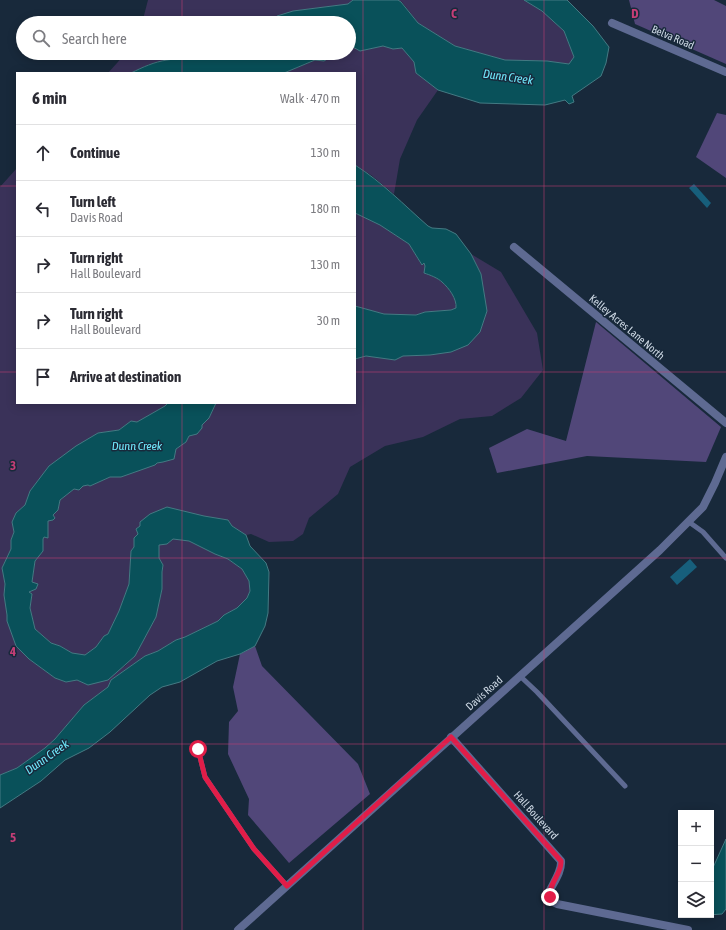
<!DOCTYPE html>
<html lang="en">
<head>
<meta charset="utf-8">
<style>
  :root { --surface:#fff; --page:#f2f2f3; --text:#2b2b33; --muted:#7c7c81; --line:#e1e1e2 }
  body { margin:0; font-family:"Asap Condensed",sans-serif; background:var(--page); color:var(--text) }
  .controls { position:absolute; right:12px; bottom:12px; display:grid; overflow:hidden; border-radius:0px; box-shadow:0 2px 10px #0003 }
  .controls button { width:36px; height:36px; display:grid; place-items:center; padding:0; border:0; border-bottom:1px solid var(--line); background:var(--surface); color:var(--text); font:20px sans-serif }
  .stop { position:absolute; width:12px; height:12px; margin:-9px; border:3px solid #e11d48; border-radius:50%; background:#fff }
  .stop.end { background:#e11d48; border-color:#fff; box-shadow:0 1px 4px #0008 }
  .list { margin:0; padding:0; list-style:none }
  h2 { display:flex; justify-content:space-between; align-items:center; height:52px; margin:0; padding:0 16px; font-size:17px }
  h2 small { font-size:13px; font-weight:400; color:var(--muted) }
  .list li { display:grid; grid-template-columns:26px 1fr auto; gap:12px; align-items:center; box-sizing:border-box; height:56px; padding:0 16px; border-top:1px solid var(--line) }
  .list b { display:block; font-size:15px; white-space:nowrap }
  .list p { margin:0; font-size:13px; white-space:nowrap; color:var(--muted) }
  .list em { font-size:13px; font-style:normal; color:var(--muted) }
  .icon { flex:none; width:22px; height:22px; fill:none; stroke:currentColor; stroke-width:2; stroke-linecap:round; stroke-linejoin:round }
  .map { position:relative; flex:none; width:726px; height:930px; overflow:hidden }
  .search { position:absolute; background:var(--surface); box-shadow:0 2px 10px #0003; left:16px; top:16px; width:340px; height:44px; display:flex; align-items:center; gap:10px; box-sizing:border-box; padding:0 14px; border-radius:22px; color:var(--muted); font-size:15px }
  .panel { position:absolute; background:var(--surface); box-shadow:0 2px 10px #0003; left:16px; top:72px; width:340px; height:332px; border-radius:0px }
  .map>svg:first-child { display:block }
  .green { fill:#3a3259 }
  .forest { fill:#514779 }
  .water { fill:#09515a; stroke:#447a83 }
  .building { fill:#175f7c }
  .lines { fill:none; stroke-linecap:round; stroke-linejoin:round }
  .service { stroke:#5e6a92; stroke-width:5 }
  .minor { stroke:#5e6a92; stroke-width:8 }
  .tertiary { stroke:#5e6a92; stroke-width:8 }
  .route { stroke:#e11d48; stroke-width:5 }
  .grid { fill:none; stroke:#c43e76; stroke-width:1; stroke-opacity:0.55 }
  .labels { text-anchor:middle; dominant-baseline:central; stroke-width:3; stroke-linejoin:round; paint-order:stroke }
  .street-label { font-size:11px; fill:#cdd8e4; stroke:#18293b }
  .water-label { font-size:12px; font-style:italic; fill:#70eafd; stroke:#18293b }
  .grid-label { font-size:13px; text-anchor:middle; font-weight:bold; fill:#c43e76; stroke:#18293b; stroke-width:3; stroke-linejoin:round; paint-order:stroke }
</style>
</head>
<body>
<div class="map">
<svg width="726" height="930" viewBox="0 0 726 930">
  <rect width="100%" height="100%" fill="#18293b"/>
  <g class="green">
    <polygon points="148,0 353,0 348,4 293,11 271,23 142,23"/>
    <polygon points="398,0 524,0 542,11 564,31 574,57 570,64 547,61 505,60 455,46 418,23 402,2"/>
    <polygon points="351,46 360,51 383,46 393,49 402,48 414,62 416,73 438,90 417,120 400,159 394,194 371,175 355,165 355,73 284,73 315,60 324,60 337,53 349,53 349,47"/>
    <polygon points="126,53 202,53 196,56 166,60 148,65 131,73 108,73"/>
    <polygon points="17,168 17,403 168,403 166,406 137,422 131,421 119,430 98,433 30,491 25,505 16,513 14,532 11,540 11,549 2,568 5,584 4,595 7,615 7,621 29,659 55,678 66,682 77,680 88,685 125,666 130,660 135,656 156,617 162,589 162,572 163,565 159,558 159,545 167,544 173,539 189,541 215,554 228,559 242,569 249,581 250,591 247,598 237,608 224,615 218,621 185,637 176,640 158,651 145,656 111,680 108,687 84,705 55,739 45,748 17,768 0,775 0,187"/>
    <path d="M355 213 380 225 409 244 421 264 424 262 425 266V273C430 275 435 277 440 280 448 285 457 299 456 308L451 310 425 312 416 315 384 314 355 306Z"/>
    <polygon points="471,254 501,272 537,333 543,370 521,398 492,416 460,419 423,437 385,446 350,467 338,494 309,518 303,534 293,541 269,542 251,534 246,535 232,526 228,520 204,516 140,526 138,534 134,538 134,547 131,551 129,584 119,611 108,634 104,636 96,647 85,656 72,653 60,646 51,643 35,629 30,608 32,594 29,592 36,589 37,584 32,582 35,561 42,551 42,539 44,537 48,538 48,521 58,510 60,500 74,489 79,490 83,486 88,485 90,486 110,477 121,477 161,462 176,449 186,442 189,436 197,433 202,428 202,425 209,418 216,403 355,403 355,359 366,356 395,360 403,356 430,355 481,274"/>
  </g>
  <g class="forest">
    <polygon points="629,0 714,0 726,6 726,64 635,24"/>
    <polygon points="717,113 726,115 726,178 696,157"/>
    <polygon points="596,322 721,427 706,462 587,456 497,473 489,448 527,429 566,441"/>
    <polygon points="255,646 262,666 358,764 370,794 289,863 248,815 249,799 228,754 229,722 238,711 233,687 240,654"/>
  </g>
  <g class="water">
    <polygon points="353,0 398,0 401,2 418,23 455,46 505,60 547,61 569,64 574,57 564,31 542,11 524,0 567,0 593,26 609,47 606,63 601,76 572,96 574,102 569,104 565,100 545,105 480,103 438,90 416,73 414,62 402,48 393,49 383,46 360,51 351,46 349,47 349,23 271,23 277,16 293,11 348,4"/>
    <path d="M202 53H337L324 61 315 60 284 73H131C143 67 154 62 167 60 179 58 191 58 202 53Z"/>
    <path d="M355 165C382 182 404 205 428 226L432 228 446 229 456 234 471 254 481 274 487 311 480 332 468 345 451 352 430 355 403 356 395 360 366 356 355 359V306L384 314 416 315 425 312 451 310 456 308C457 299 449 288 442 282 438 278 430 275 424 273L425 266 424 263 422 265 409 244 380 225 355 213Z"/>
    <polygon points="168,403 216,403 209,418 202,425 202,428 197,434 189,436 186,442 176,449 174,459 163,462 157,463 155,465 121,477 110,477 90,486 88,485 83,486 79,490 74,489 60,500 58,510 53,515 55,518 53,520 48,521 48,538 44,537 43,539 43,551 35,561 32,582 38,584 36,589 29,592 32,594 30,608 35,629 51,643 60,646 72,653 85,655 96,647 104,636 108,634 119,611 129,584 131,551 134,547 134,538 138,534 136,529 140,526 140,522 150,514 167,507 204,516 228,520 232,526 246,535 250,546 266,563 269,572 268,613 265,626 255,646 240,654 217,661 180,682 162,687 150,695 110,732 89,748 65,760 41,781 0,808 0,775 17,768 45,748 55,739 84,705 108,687 111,680 145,656 158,651 176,640 185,637 218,621 224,615 237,608 247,598 250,591 249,581 242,569 228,559 215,554 189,541 173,539 167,544 159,545 159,558 163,565 162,572 162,589 156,617 135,656 108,680 88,685 77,680 66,682 55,678 29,659 16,646 7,621 7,615 4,595 5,584 2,568 11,549 11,540 14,532 12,522 16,513 25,505 30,491 49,466 76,446 98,433 119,430 131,421 137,422 165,406"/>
    <polygon points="726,839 726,909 722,914 708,915 706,915 711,915 711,872"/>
  </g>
  <g class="building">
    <polygon points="694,184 711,203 707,208 689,188"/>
    <polygon points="690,559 697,567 677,585 670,577"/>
  </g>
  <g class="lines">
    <g class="service">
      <polyline points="689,522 703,532 726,558"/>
      <polyline points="520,676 537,692 625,786"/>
      <polyline points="198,749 205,777 254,849 287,886"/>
    </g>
    <g class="minor">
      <polyline points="612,23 726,72"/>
      <polyline points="514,247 726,423"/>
      <path d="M451 737 561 861C562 871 554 882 549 892L553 902 557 904 688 930"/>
    </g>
    <polyline class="tertiary" points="238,930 660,550 703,507 715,483 726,457"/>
  </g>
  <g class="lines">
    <path class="route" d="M198 749 205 777 254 849 287 886 451 737 561 861C562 874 548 884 550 897"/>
  </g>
  <path class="grid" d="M182 0V23M363 0V930M544 0V930M182 53V73M0 186H17M355 186H726M0 372H17M355 372H726M182 403V930M0 558H726M0 744H726"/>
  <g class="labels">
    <g class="street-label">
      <text transform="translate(673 37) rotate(23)">Belva Road</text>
      <text transform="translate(627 327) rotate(40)">Kelley Acres Lane North</text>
      <text transform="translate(484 693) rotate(-42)">Davis Road</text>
      <text transform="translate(536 815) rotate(48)">Hall Boulevard</text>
    </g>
    <g class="water-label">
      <text transform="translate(508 77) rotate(8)">Dunn Creek</text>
      <text x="137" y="446">Dunn Creek</text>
      <text transform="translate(47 757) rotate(-35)">Dunn Creek</text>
    </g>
  </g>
  <g class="grid-label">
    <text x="454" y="18">C</text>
    <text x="635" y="18">D</text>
    <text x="13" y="470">3</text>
    <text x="13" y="656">4</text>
    <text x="13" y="842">5</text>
  </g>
</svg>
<div class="controls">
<button>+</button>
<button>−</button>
<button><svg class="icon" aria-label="layers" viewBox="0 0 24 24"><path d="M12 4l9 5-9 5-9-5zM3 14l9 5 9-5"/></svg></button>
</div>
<div class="stop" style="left:198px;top:749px"></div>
<div class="stop end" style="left:550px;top:897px"></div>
<div class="search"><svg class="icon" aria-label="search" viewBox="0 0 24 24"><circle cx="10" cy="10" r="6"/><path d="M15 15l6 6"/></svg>Search here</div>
<section class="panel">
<h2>6 min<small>Walk · 470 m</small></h2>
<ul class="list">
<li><svg class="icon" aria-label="ahead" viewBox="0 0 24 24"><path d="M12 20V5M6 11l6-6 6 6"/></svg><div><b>Continue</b></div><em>130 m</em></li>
<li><svg class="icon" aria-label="left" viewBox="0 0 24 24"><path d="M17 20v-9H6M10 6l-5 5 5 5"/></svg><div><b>Turn left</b><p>Davis Road</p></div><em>180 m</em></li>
<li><svg class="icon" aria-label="right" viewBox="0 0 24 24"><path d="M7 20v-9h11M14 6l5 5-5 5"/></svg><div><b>Turn right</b><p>Hall Boulevard</p></div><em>130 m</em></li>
<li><svg class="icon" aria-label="right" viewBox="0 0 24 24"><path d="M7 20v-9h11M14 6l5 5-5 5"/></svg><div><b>Turn right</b><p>Hall Boulevard</p></div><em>30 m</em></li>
<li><svg class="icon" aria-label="arrive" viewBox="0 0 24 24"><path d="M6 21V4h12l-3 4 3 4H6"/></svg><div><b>Arrive at destination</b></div></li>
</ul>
</section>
</div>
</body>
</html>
